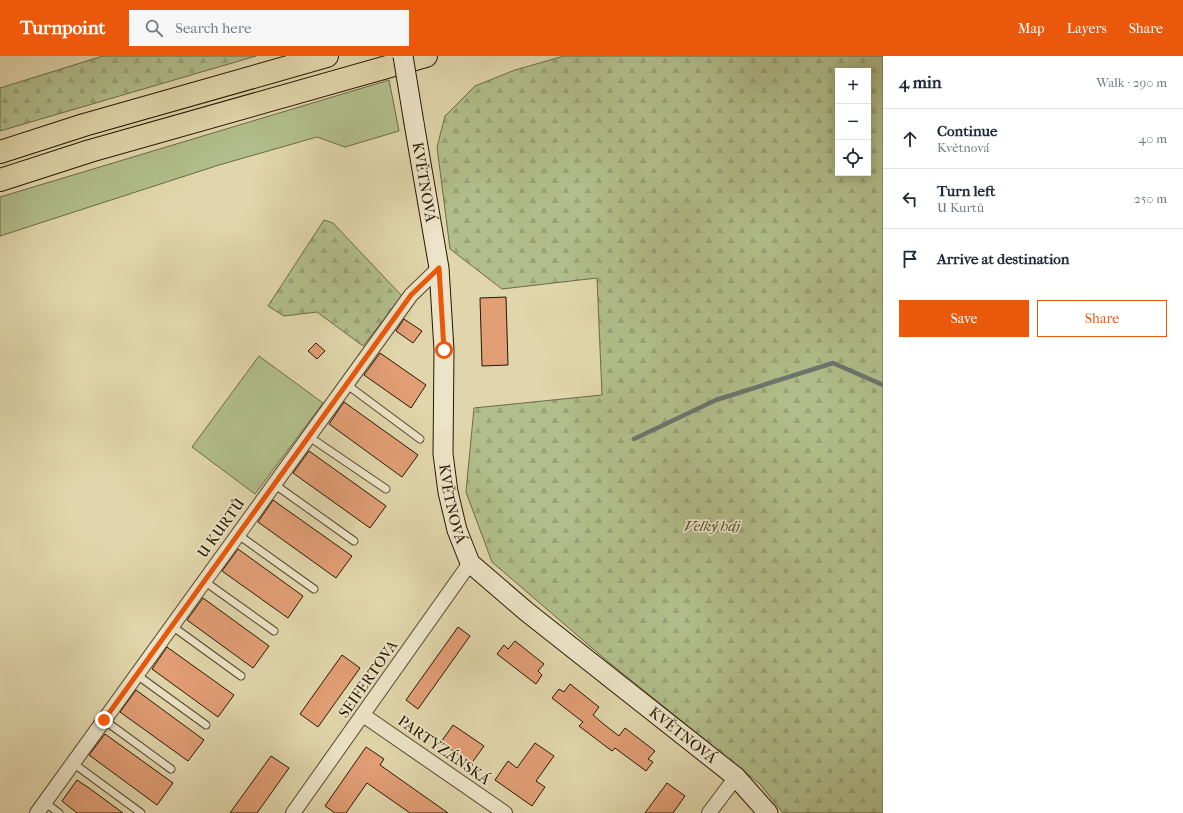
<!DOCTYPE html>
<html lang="en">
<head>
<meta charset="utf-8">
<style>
  :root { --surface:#fff; --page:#f6f6f7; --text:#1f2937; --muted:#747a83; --line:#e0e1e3; --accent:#ea580c }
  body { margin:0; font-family:"IM FELL French Canon",serif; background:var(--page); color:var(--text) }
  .controls { position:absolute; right:12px; top:12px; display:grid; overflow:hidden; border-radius:0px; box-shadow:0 2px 10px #0003 }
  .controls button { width:36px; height:36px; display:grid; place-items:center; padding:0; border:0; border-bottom:1px solid var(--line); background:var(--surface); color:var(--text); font:20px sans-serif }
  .stop { position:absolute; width:12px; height:12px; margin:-9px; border:3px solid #ea580c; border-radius:50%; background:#fff }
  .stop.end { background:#ea580c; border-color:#fff; box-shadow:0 1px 4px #0008 }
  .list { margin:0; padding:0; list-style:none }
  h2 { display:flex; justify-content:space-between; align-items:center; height:52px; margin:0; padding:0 16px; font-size:17px }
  h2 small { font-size:13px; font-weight:400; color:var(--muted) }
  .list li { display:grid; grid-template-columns:26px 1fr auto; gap:12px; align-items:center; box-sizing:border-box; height:60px; padding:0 16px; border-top:1px solid var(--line) }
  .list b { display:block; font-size:15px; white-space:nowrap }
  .list p { margin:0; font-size:13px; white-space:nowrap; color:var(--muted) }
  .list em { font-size:13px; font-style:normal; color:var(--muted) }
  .actions { display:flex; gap:8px; padding:12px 16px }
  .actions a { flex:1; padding:9px 0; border:1px solid var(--accent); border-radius:0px; text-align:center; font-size:14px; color:var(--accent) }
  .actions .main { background:var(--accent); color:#fff }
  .icon { flex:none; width:22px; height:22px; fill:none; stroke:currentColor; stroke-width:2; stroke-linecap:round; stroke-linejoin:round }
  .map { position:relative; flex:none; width:883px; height:757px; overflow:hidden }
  header { display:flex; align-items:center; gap:24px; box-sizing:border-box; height:56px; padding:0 20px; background:var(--accent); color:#fff }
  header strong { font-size:19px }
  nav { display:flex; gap:22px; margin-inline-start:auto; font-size:14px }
  .search { width:280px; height:36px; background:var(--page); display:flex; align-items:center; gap:10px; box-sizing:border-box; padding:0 14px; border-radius:0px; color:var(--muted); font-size:15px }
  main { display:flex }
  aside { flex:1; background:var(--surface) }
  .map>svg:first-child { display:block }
  .grass { fill:#b1be8b; stroke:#6c6a46 }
  .forest { fill:url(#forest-firs); stroke:#6c6a46; fill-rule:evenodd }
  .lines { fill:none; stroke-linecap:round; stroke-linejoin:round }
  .stream { stroke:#6c766d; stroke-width:4.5 }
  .building { fill:#e29e75; stroke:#271701 }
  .lane-casing { stroke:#56472c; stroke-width:9 }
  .street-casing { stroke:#56472c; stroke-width:16 }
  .secondary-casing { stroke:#271701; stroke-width:21 }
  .highway-casing { stroke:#271701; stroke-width:24 }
  .lane { stroke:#ece4c8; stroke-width:7 }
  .street { stroke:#ece4c8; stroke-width:14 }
  .secondary { stroke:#ece4c8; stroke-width:19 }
  .highway { stroke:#e1d6ab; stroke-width:22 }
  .secondary-bridge-casing { stroke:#271701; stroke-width:21; stroke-linecap:butt }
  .secondary-bridge { stroke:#ece4c8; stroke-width:19 }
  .route { stroke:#ea580c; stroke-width:5 }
  .labels { text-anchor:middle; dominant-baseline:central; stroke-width:3.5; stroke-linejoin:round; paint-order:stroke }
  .street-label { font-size:15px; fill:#271701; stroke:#ece4c8 }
  .park-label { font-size:15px; font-style:italic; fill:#50492a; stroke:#ece4c8 }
</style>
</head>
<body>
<header>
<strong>Turnpoint</strong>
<div class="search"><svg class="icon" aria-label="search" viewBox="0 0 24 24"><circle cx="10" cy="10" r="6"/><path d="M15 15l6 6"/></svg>Search here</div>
<nav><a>Map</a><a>Layers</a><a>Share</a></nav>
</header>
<main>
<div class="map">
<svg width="883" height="757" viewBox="0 0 883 757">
  <defs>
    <pattern id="forest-firs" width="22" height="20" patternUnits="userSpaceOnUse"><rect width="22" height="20" fill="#b1be8b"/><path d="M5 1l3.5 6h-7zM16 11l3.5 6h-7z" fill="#98a376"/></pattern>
  </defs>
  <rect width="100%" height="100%" fill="#e1d6ab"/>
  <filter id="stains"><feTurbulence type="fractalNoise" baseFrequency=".005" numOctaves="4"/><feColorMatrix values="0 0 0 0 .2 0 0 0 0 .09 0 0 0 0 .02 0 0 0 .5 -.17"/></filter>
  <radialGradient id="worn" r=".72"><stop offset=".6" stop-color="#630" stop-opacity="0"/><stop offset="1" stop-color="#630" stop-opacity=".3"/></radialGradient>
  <g class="grass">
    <polygon points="389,24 399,75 345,91 317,81 219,109 0,180 0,141"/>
    <polygon points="259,300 323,347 255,438 192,391"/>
  </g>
  <g class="forest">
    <polygon points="103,0 256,0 0,75 0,32"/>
    <path d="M564 0H883V757H783L760 728 606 604 492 506 466 436 474 352 602 339 597 222 502 233 450 193 437 91 445 60 475 30 515 14ZM838 15H868V117H838Z"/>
    <polygon points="324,164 333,167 402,240 363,290 317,256 284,260 268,250"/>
  </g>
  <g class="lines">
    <polyline class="stream" points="634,383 716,344 833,307 883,329"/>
  </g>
  <g class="building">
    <polygon points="506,241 508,309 482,310 480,242"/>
    <polygon points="404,263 422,275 413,287 396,275"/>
    <polygon points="316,287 325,295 317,303 308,295"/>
    <polygon points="380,297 426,329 411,352 364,319"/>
    <polygon points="344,346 418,399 402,421 329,368"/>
    <polygon points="309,395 386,450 370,472 293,417"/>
    <polygon points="273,444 352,500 336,522 258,466"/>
    <polygon points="238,493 303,540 288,562 222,515"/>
    <polygon points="203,542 269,590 253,612 187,564"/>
    <polygon points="458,571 470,580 418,653 406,644"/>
    <polygon points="515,585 544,608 538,615 542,619 536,628 497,598 504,589 508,593"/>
    <polygon points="167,591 234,639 218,661 152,613"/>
    <polygon points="342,599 360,612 318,671 300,658"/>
    <polygon points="570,628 599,651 593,659 606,670 619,680 625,672 655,695 648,703 653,706 646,715 615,692 612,695 608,692 579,670 583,666 552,642 559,633 564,636"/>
    <polygon points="136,634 204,684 188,705 120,656"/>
    <polygon points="453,669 484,690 471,708 441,686"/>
    <polygon points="105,678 173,727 157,749 89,699"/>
    <polygon points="535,687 554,700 536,725 545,731 532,750 495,724 508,705 517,712"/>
    <polygon points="366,691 384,703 380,709 448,757 410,757 367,727 346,757 335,757 325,750"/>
    <polygon points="271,700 289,712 257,757 230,757"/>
    <polygon points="77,724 89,732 123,757 77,757 62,745"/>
    <polygon points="667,727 685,740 673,757 645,757"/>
  </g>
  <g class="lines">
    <g class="lane-casing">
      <g id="lane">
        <polyline points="346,328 420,383"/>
        <polyline points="308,380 386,433"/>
        <polyline points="274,428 354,485"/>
        <polyline points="237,478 314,533"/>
        <polyline points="204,525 274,575"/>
        <polyline points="172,570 241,620"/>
        <polyline points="137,619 206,669"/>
        <polyline points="104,664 171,713"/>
        <polyline points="73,707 141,757"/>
        <polyline points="44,746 59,757"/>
      </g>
    </g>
    <g class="street-casing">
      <g id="street">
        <polyline points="363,659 505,757"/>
        <polyline points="37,757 411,239 439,212"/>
        <polyline points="293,757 470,507"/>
        <polyline points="709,757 736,721"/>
      </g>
    </g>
    <g class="secondary-casing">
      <g id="secondary">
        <path id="s1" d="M414 67 439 212 444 294 443 398 448 436 457 474 470 507 527 556 736 721 768 757"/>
      </g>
    </g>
    <g class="highway-casing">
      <g id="highway">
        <polyline points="0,96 84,69 327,0"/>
        <polyline points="0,124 90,95 426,0"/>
      </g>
    </g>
    <use href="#lane" class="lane"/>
    <use href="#street" class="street"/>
    <use href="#secondary" class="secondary"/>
    <use href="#highway" class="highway"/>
    <g class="secondary-bridge-casing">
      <polyline id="secondary-bridge" points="403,0 414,67"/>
    </g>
    <use href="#secondary-bridge" class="secondary-bridge"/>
  </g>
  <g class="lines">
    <polyline class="route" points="104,664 411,239 439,212 444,294"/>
  </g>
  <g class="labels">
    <g class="street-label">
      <text stroke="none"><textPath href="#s1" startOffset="60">KVĚTNOVÁ</textPath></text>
      <text stroke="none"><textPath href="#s1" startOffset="384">KVĚTNOVÁ</textPath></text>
      <text transform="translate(221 472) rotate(-54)">U KURTŮ</text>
      <text transform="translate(368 623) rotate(-55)">SEIFERTOVA</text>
      <text stroke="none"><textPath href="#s1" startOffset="720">KVĚTNOVÁ</textPath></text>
      <text transform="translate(444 694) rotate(35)">PARTYZÁNSKÁ</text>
    </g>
    <g class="park-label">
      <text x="712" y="470">Velký háj</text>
    </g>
  </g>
  <rect width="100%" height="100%" filter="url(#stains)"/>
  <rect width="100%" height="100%" fill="url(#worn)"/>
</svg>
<div class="controls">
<button>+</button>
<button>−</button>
<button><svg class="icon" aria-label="locate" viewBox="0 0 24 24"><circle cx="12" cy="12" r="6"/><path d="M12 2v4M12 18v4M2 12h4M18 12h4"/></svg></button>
</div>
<div class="stop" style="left:444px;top:294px"></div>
<div class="stop end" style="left:104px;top:664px"></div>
</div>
<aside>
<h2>4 min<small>Walk · 290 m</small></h2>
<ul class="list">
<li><svg class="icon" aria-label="ahead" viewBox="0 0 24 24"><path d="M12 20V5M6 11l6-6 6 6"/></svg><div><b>Continue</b><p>Květnová</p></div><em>40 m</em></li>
<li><svg class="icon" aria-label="left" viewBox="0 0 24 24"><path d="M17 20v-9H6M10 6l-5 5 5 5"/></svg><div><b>Turn left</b><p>U Kurtů</p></div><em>250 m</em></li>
<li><svg class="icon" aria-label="arrive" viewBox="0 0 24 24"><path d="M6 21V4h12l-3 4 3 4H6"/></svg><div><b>Arrive at destination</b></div></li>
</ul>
<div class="actions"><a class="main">Save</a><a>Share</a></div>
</aside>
</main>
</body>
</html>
